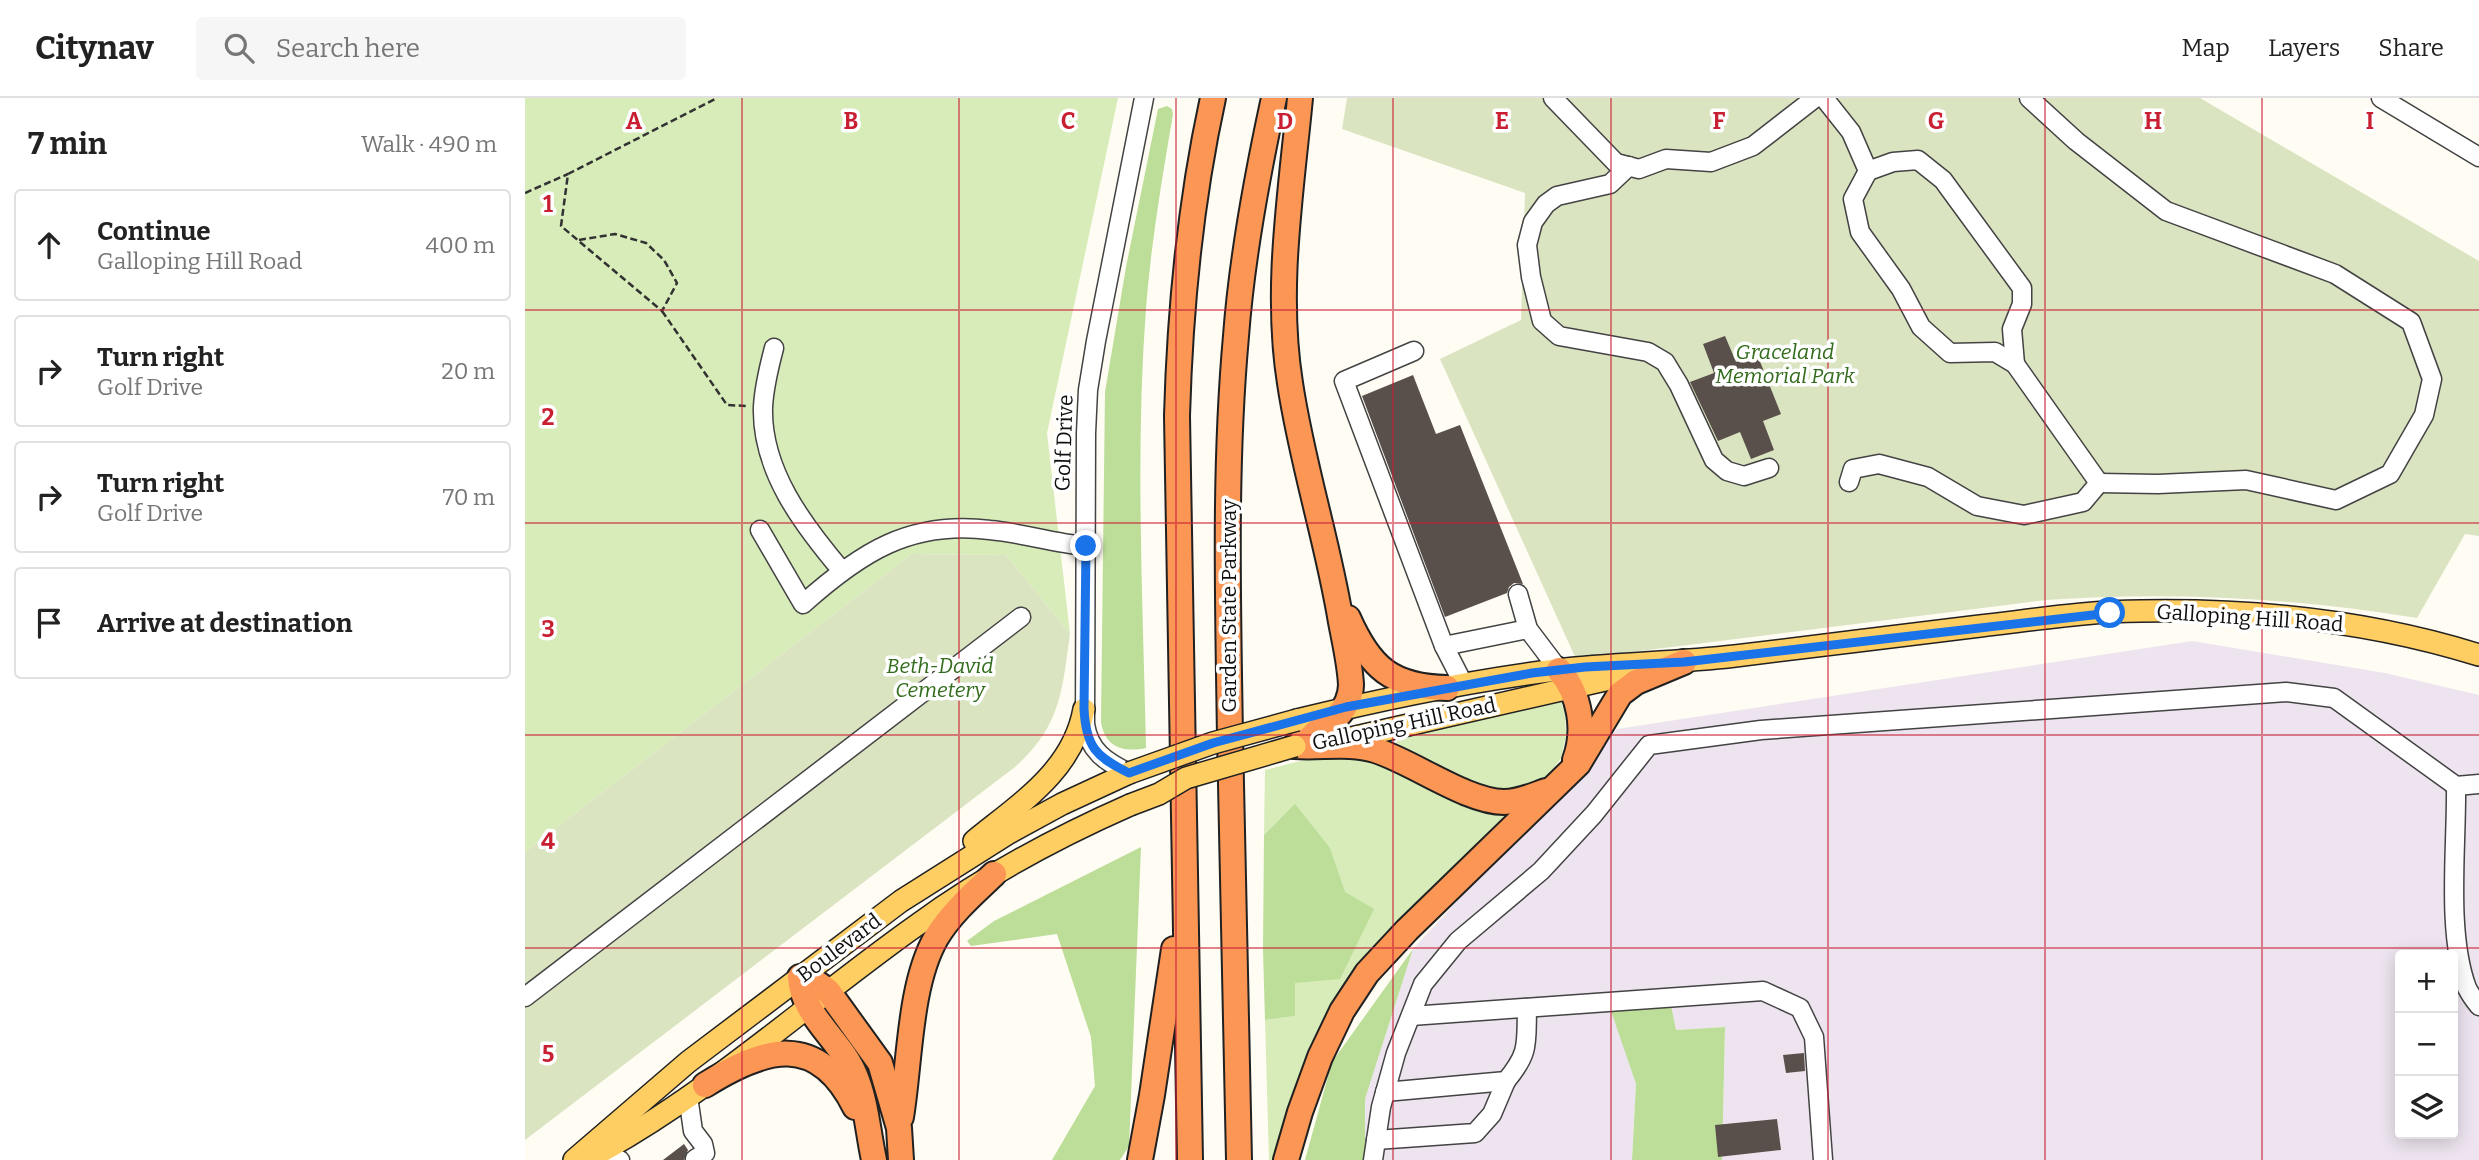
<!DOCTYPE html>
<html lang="en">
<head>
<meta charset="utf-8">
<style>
  :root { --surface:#fff; --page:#f6f6f6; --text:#222; --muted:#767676; --line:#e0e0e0 }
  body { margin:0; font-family:Bitter,serif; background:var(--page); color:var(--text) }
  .controls { position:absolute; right:21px; bottom:21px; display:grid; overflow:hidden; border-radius:7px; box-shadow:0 4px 18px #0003 }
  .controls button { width:63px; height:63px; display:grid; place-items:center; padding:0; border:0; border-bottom:2px solid var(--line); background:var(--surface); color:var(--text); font:35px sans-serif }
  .stop { position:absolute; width:21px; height:21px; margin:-16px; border:5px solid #1a73e8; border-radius:50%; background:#fff }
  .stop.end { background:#1a73e8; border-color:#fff; box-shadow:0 2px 7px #0008 }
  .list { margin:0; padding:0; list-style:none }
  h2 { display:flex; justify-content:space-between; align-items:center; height:91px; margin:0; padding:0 28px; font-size:30px }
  h2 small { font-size:23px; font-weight:400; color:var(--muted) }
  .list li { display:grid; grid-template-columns:46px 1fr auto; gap:21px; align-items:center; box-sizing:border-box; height:112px; margin:0 14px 14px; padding:0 14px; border:2px solid var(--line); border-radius:7px }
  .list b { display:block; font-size:26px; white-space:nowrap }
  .list p { margin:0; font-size:23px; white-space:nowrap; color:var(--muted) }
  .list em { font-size:23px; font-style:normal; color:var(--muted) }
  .icon { flex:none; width:38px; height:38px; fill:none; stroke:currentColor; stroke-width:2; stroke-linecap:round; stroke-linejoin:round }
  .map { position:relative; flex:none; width:1954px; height:1062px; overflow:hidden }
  header { display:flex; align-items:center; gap:42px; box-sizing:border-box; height:98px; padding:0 35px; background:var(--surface); border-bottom:2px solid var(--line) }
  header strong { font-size:33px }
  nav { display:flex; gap:38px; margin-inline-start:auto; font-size:24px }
  .search { width:490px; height:63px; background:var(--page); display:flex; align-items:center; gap:18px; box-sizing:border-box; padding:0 24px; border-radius:7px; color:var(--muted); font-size:26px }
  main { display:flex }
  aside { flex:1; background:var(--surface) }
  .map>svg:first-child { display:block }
  .industrial { fill:#ede4ef; fill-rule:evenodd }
  .green { fill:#d7ecb9 }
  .forest { fill:#bcde98 }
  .cemetery { fill:#dbe4c1 }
  .building { fill:#59504b }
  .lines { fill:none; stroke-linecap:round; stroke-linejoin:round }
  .minor-casing { stroke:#434343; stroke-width:21 }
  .major-casing { stroke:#212121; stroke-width:24 }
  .highway-casing { stroke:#212121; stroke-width:28 }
  .path { stroke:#323232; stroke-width:2.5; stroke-dasharray:7 3.5; stroke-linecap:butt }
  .minor { stroke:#fff; stroke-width:18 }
  .major { stroke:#ffce63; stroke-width:21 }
  .highway { stroke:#fb9655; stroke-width:24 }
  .major-bridge-casing { stroke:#212121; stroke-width:24; stroke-linecap:butt }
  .major-bridge { stroke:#ffce63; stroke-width:21 }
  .route { stroke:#1a73e8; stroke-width:9 }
  .grid { fill:none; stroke:#c81f33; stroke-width:2; stroke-opacity:0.55 }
  .labels { text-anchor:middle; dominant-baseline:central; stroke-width:7; stroke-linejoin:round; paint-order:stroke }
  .park-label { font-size:21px; font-style:italic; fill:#326c1c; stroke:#fff }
  .street-label { font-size:21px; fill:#101010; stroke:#fff }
  .grid-label { font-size:23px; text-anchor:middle; font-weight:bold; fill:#c81f33; stroke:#fff; stroke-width:7; stroke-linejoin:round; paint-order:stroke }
</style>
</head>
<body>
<header>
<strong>Citynav</strong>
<div class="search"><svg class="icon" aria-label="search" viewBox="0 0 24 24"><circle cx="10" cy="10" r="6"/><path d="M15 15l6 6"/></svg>Search here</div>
<nav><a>Map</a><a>Layers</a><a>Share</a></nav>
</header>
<main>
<aside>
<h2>7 min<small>Walk · 490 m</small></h2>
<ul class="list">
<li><svg class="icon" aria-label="ahead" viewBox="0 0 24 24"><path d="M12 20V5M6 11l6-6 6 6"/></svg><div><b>Continue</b><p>Galloping Hill Road</p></div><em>400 m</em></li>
<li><svg class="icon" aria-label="right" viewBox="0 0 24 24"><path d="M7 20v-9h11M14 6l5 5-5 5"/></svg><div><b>Turn right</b><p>Golf Drive</p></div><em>20 m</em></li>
<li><svg class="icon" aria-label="right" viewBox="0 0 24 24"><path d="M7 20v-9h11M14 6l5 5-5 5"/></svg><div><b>Turn right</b><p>Golf Drive</p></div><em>70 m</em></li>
<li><svg class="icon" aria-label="arrive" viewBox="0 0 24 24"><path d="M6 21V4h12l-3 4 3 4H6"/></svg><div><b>Arrive at destination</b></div></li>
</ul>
</aside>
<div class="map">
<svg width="1954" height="1062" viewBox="0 0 1954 1062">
  <rect width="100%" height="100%" fill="#fffcf3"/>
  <path class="industrial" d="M1667 543 1860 575 1954 597V1062H1197L1200 929 1151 932 1146 907 1086 911 1111 986 1107 1062H840V1001L888 851 1092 631ZM1875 857H1928V1036H1875Z"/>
  <g class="green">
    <polygon points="0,0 593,0 522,335 545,536 481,457 387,456 0,754"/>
    <polygon points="1036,604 1040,616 1041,637 1036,660 1023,679 1006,693 974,697 869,649 873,642 894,635"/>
    <polygon points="802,656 840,658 980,712 982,719 841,856 801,916 771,991 751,1062 744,1062 740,922 770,918 770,885 821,798 770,707 739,737 740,672"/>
  </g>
  <g class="forest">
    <path d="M642 8 647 11 648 16C637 81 626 145 621 210 610 356 618 504 621 650 598 655 580 649 576 624L580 294 601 169 633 11Z"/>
    <polygon points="770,706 805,750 820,794 849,811 815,881 770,885 770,918 740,922 738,852 739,737"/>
    <polygon points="616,749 604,1048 595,1062 527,1062 570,988 566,939 532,836 446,848 442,843 469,823"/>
    <polygon points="888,851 840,1001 840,1062 780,1062 807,964"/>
    <polygon points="1146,907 1151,932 1200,929 1197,1062 1107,1062 1111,986 1085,910"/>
  </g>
  <g class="cemetery">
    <path d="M822 0H1675L1954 163V438L1940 436 1892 520C1769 500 1646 493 1521 502L1051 561 915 261 996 222 1000 95 817 31Z"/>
    <path d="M387 456 481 457 545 536C537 593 536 628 490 669L0 1042V754Z"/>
  </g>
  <g class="building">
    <polygon points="1200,238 1211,264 1232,256 1256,316 1238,323 1249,352 1226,361 1215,334 1193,343 1165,284 1189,275 1178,246"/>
    <polygon points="888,277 911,336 935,327 998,486 989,485 984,489 982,495 920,519 837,298"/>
    <polygon points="1279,955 1280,973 1261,975 1258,957"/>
    <polygon points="1252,1021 1256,1052 1193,1059 1190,1027"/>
    <polygon points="159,1046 163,1052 159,1062 138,1062"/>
  </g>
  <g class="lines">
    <g class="minor-casing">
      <g id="minor">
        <polyline points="1028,0 1091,65 1114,71 1141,61 1186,64 1228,48 1290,0"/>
        <polyline points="1299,0 1326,34 1343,73 1328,101 1335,134 1376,191 1396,229 1425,255 1470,254 1490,266 1574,385 1558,404 1499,417 1452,408 1403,379 1354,366 1328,371 1324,384"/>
        <polyline points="1504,0 1551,43 1641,113 1810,176 1886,224 1907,281 1899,317 1865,376 1811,402 1721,382 1633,386 1574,385"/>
        <polyline points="1856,0 1954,59"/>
        <polyline points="1104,68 1085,86 1032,98 1021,106 1008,124 1002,147 1006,179 1017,223 1034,238 1123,254 1140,264 1154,287 1189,362 1202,373 1219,378 1244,370"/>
        <polyline points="1343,73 1368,64 1393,62 1418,82 1497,190 1497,206 1487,231 1490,266"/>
        <path d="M249 250C244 269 239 289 238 309 236 372 278 427 317 473"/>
        <polyline points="889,253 819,283 919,548 1003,531"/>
        <path d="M235 432 278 506C335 455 385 422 465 432 497 435 528 445 560 448"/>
        <polyline points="993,496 1003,531 1034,572"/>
        <polyline points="919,548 939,587"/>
        <path d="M604 675C581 664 564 653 560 626L561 335 563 292 571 243 619 0"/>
        <path d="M1931 688C1932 748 1921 834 1942 890 1945 896 1950 903 1954 908"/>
        <polyline points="0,899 496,519"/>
        <polyline points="886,918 1238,893 1275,910 1289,939 1298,1062"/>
        <path d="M860 994 981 983C1005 954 1001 946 1002 910"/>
        <polyline points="163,998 168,1033 178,1046 180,1055 170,1061"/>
        <polyline points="851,1042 950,1035 967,1016 981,983"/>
        <polyline points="75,1054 95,1062"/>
        <polyline points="848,1062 856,1009 871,955 898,886 933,843 1016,773 1069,716 1124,647 1236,632 1761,594 1809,600 1931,688 1954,686"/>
      </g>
    </g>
    <g class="major-casing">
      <g id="major">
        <path d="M772 622C857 601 944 583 1031 572 1091 565 1151 565 1210 558 1292 548 1373 538 1455 528 1508 522 1563 513 1616 513 1730 511 1845 523 1954 557"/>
        <polyline points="813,643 1102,577"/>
        <path d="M449 743C494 706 548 673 559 611"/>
        <path d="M63 1061C182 998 283 904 392 827 458 779 530 740 605 707"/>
        <polyline points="49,1062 163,964 376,803 482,736 537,706 604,675"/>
      </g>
    </g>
    <g class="highway-casing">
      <g id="highway">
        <path d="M823 520C845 570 867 589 922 590"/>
        <path d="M1034 572C1055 596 1061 632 1050 662"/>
        <path d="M770 648C794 631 825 620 826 587 825 566 820 545 816 524 803 444 777 366 765 285 750 191 766 95 775 0"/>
        <path d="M770 648C796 650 825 644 850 652 888 664 942 704 979 704 994 704 1007 698 1021 693"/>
        <path d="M180 987C239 950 292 933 330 1009"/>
        <path d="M376 1019C385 965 384 887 411 840 426 815 448 796 469 776"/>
        <path d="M349 1062C343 1034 341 1003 330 977 316 942 277 918 275 879L289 883 303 893 355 965 374 1030 376 1062"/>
        <polyline points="615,1062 627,997 649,851"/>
        <path d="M665 1062 652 318C655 211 665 105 688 0"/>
        <path d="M714 1062C711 921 708 780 705 639 703 505 699 371 711 238 717 158 732 78 749 0"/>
        <polyline points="761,1062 775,1014 795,959 817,913 842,875 882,832 1053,666 1095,596 1111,584 1159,564"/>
      </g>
    </g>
    <g class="path">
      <polyline points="0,95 43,76"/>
      <polyline points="54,142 90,136 121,145 139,162 152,185 137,213 36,128 43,76 192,0"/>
      <polyline points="137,213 202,307 221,308"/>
    </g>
    <use href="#minor" class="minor"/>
    <use href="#major" class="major"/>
    <use href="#highway" class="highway"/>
    <g class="major-bridge-casing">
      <g id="major-bridge">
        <polyline points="604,675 688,645 772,622"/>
        <polyline points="605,707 634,696 661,680 770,648"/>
      </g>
    </g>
    <use href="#major-bridge" class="major-bridge"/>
  </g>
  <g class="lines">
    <path class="route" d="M561 448 559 611C561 649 571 659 604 675L688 645 821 609 1007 575 1060 569 1159 564 1585 515"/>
  </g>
  <path class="grid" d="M217 0V1062M434 0V1062M651 0V1062M868 0V1062M1086 0V1062M1303 0V1062M1520 0V1062M1737 0V1062M0 212H1954M0 425H1954M0 637H1954M0 850H1954"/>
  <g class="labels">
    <g class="park-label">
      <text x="1260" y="254">Graceland<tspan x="1260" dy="24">Memorial Park</tspan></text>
      <text x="415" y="568">Beth-David<tspan x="415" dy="24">Cemetery</tspan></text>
    </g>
    <g class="street-label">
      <text transform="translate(539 345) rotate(-88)">Golf Drive</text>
      <text transform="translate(704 508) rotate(-90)">Garden State Parkway</text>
      <text transform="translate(1725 520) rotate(4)">Galloping Hill Road</text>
      <text transform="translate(879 626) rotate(-12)">Galloping Hill Road</text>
      <text transform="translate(314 850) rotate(-37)">Boulevard</text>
    </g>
  </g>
  <g class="grid-label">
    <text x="109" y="31">A</text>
    <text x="326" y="31">B</text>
    <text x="543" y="31">C</text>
    <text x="760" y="31">D</text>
    <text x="977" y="31">E</text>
    <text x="1194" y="31">F</text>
    <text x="1411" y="31">G</text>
    <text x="1628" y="31">H</text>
    <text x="1845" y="31">I</text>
    <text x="23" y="114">1</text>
    <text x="23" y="327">2</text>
    <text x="23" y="539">3</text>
    <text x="23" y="751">4</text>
    <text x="23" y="964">5</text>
  </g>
</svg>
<div class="controls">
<button>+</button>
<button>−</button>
<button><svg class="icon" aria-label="layers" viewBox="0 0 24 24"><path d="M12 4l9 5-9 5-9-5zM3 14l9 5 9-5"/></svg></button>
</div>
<div class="stop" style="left:1585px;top:515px"></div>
<div class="stop end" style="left:561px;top:448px"></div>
</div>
</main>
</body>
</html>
